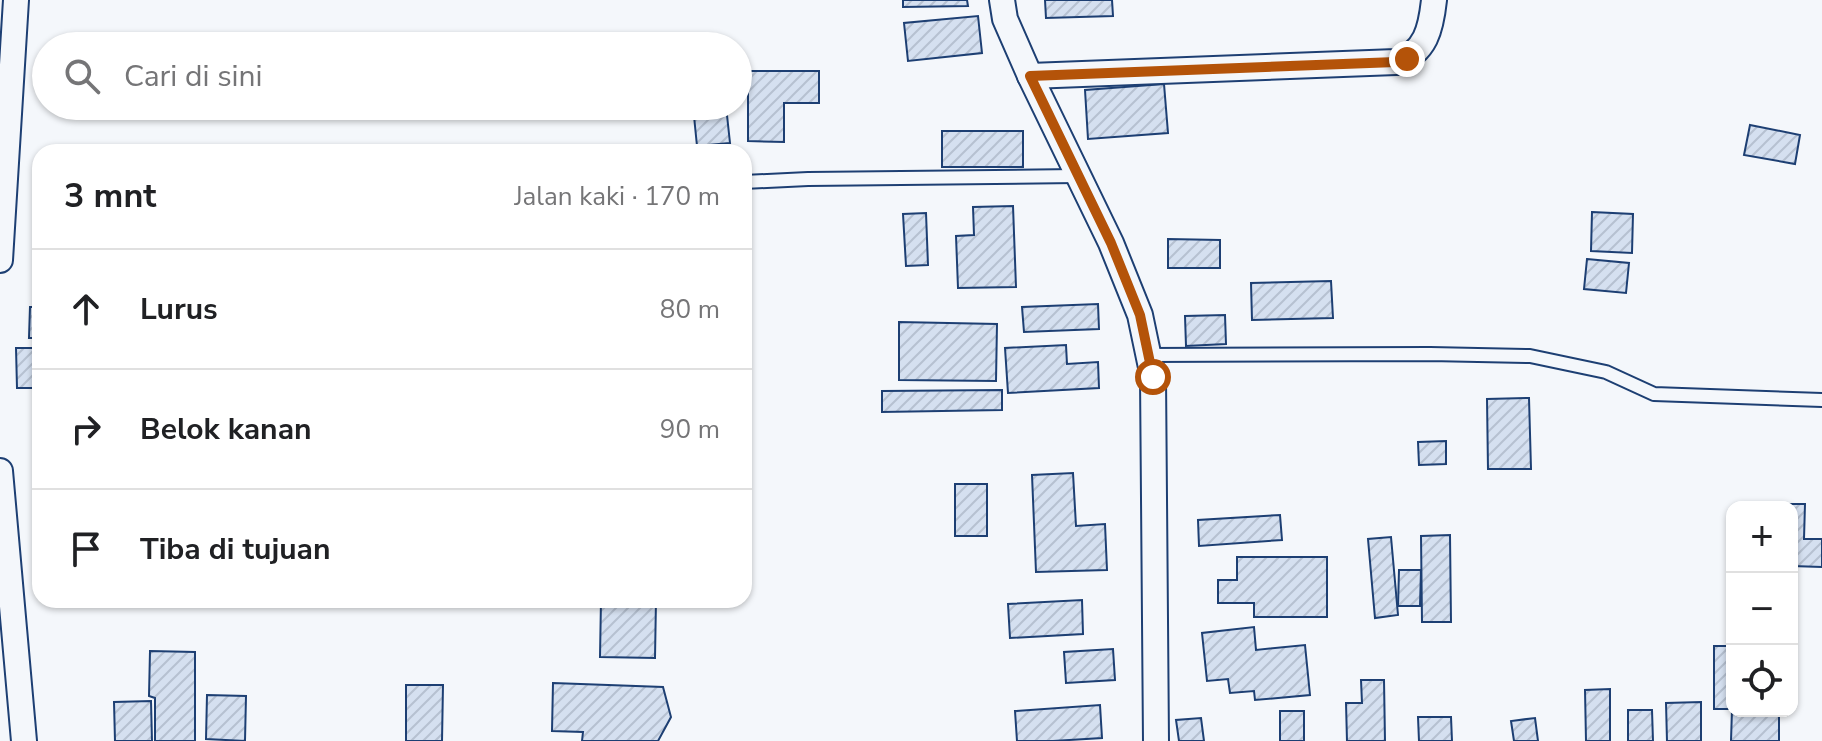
<!DOCTYPE html>
<html lang="id">
<head>
<meta charset="utf-8">
<style>
  :root { --surface:#fff; --page:#f2f2f2; --text:#202124; --muted:#757577; --line:#e0e0e0 }
  body { margin:0; font-family:"Nunito Sans",sans-serif; background:var(--page); color:var(--text) }
  .controls { position:absolute; right:24px; bottom:24px; display:grid; overflow:hidden; border-radius:16px; box-shadow:0 2px 6px #0004 }
  .controls button { width:72px; height:72px; display:grid; place-items:center; padding:0; border:0; border-bottom:2px solid var(--line); background:var(--surface); color:var(--text); font:40px sans-serif }
  .stop { position:absolute; width:24px; height:24px; margin:-18px; border:6px solid #b45309; border-radius:50%; background:#fff }
  .stop.end { background:#b45309; border-color:#fff; box-shadow:0 2px 8px #0008 }
  .list { margin:0; padding:0; list-style:none }
  h2 { display:flex; justify-content:space-between; align-items:center; height:104px; margin:0; padding:0 32px; font-size:34px }
  h2 small { font-size:26px; font-weight:400; color:var(--muted) }
  .list li { display:grid; grid-template-columns:52px 1fr auto; gap:24px; align-items:center; box-sizing:border-box; height:120px; padding:0 32px; border-top:2px solid var(--line) }
  .list b { display:block; font-size:30px; white-space:nowrap }
  .list em { font-size:26px; font-style:normal; color:var(--muted) }
  .icon { flex:none; width:44px; height:44px; fill:none; stroke:currentColor; stroke-width:2; stroke-linecap:round; stroke-linejoin:round }
  .map { position:relative; flex:none; width:1822px; height:741px; overflow:hidden }
  .search { position:absolute; background:var(--surface); box-shadow:0 2px 6px #0004; left:32px; top:32px; width:720px; height:88px; display:flex; align-items:center; gap:20px; box-sizing:border-box; padding:0 28px; border-radius:44px; color:var(--muted); font-size:30px }
  .panel { position:absolute; background:var(--surface); box-shadow:0 2px 6px #0004; left:32px; top:144px; width:720px; height:464px; border-radius:24px }
  .map>svg:first-child { display:block }
  .building { fill:url(#building-hatch); stroke:#1d3f73; stroke-width:2 }
  .lines { fill:none; stroke-linecap:round; stroke-linejoin:round }
  .service-casing { stroke:#1d3f73; stroke-width:16 }
  .minor-casing { stroke:#1d3f73; stroke-width:28 }
  .service { stroke:#f4f7fb; stroke-width:12 }
  .minor { stroke:#f4f7fb; stroke-width:24 }
  .route { stroke:#b45309; stroke-width:10 }
</style>
</head>
<body>
<div class="map">
<svg width="1822" height="741" viewBox="0 0 1822 741">
  <defs>
    <pattern id="building-hatch" width="6" height="6" patternUnits="userSpaceOnUse" patternTransform="scale(2)"><rect width="6" height="6" fill="#d5e0f0"/><path d="M-1 1l2-2M0 6l6-6M5 7l2-2" fill="none" stroke="#b6c1d1"/></pattern>
  </defs>
  <rect width="100%" height="100%" fill="#f4f7fb"/>
  <g class="building">
    <polygon points="903,0 967,0 968,6 903,7"/>
    <polygon points="1045,0 1112,0 1113,16 1046,18"/>
    <polygon points="978,16 982,53 908,61 904,23"/>
    <polygon points="748,71 819,71 819,103 784,103 784,142 748,141"/>
    <polygon points="1164,84 1168,133 1088,139 1085,90"/>
    <polygon points="693,106 726,106 730,143 697,146"/>
    <polygon points="1750,125 1800,135 1795,164 1744,155"/>
    <rect x="942" y="131" width="81" height="36"/>
    <polygon points="1013,206 1016,287 958,288 956,236 974,235 973,207"/>
    <polygon points="1592,212 1633,214 1632,253 1591,251"/>
    <polygon points="926,213 928,265 906,266 903,214"/>
    <polygon points="1168,239 1220,240 1220,268 1168,268"/>
    <polygon points="1587,259 1629,263 1626,293 1584,289"/>
    <polygon points="1331,281 1333,318 1252,320 1251,283"/>
    <polygon points="1098,304 1099,329 1024,332 1022,307"/>
    <polygon points="30,307 40,307 40,338 29,338"/>
    <polygon points="1225,315 1226,344 1186,346 1185,316"/>
    <polygon points="899,322 997,324 996,381 899,380"/>
    <polygon points="1066,345 1067,364 1098,362 1099,388 1008,393 1005,348"/>
    <polygon points="16,348 40,348 40,388 17,388"/>
    <polygon points="1002,390 1002,410 882,412 882,391"/>
    <polygon points="1529,398 1531,469 1488,469 1487,399"/>
    <polygon points="1446,441 1446,464 1419,465 1418,442"/>
    <polygon points="1073,473 1076,526 1105,524 1107,570 1036,572 1032,475"/>
    <rect x="955" y="484" width="32" height="52"/>
    <polygon points="1783,504 1805,504 1804,539 1822,539 1822,567 1792,566 1792,507 1783,507"/>
    <polygon points="1280,515 1282,540 1199,546 1198,520"/>
    <polygon points="1450,535 1451,622 1422,622 1421,536"/>
    <polygon points="1391,537 1398,615 1375,618 1368,539"/>
    <polygon points="1237,557 1327,557 1327,617 1254,617 1254,603 1218,603 1218,580 1237,580"/>
    <polygon points="1399,570 1421,570 1420,606 1398,606"/>
    <polygon points="601,600 656,600 655,658 600,657"/>
    <polygon points="1082,600 1083,634 1010,638 1008,604"/>
    <polygon points="1254,627 1256,650 1305,645 1310,695 1255,700 1254,691 1230,693 1228,679 1207,681 1202,633"/>
    <polygon points="1714,646 1732,646 1732,711 1779,712 1779,741 1731,741 1732,709 1714,709"/>
    <polygon points="1113,649 1115,680 1066,683 1064,652"/>
    <polygon points="150,651 195,652 195,741 155,741 155,698 149,696"/>
    <polygon points="1361,680 1384,680 1385,741 1347,741 1346,703 1362,703"/>
    <polygon points="553,683 663,687 671,717 658,741 582,741 583,732 552,731"/>
    <polygon points="406,685 443,685 442,741 406,741"/>
    <polygon points="1610,689 1610,741 1586,741 1585,690"/>
    <polygon points="207,695 246,696 245,741 206,739"/>
    <polygon points="151,701 152,741 115,741 114,702"/>
    <polygon points="1701,702 1701,741 1667,741 1666,703"/>
    <polygon points="1100,705 1102,738 1053,741 1017,741 1015,711"/>
    <polygon points="1628,710 1652,710 1653,741 1628,741"/>
    <rect x="1280" y="711" width="24" height="30"/>
    <polygon points="1418,717 1451,717 1452,741 1419,741"/>
    <polygon points="1201,718 1204,741 1179,741 1176,720"/>
    <polygon points="1535,718 1538,741 1514,741 1511,721"/>
  </g>
  <g class="lines">
    <g class="service-casing">
      <g id="service">
        <polyline points="744,182 808,179 1077,176"/>
        <polyline points="1148,355 1430,354 1530,356 1606,372 1654,394 1822,400"/>
      </g>
    </g>
    <g class="minor-casing">
      <g id="minor">
        <polyline points="1002,0 1005,19 1030,76 1111,243 1140,315 1153,377 1156,741"/>
        <path d="M1030 76 1396 62C1426 53 1431 28 1434 0"/>
        <polyline points="0,260 16,0"/>
        <polyline points="0,471 24,741"/>
      </g>
    </g>
    <use href="#service" class="service"/>
    <use href="#minor" class="minor"/>
  </g>
  <g class="lines">
    <polyline class="route" points="1153,377 1140,315 1111,243 1030,76 1396,62 1407,59"/>
  </g>
</svg>
<div class="controls">
<button>+</button>
<button>−</button>
<button><svg class="icon" aria-label="locate" viewBox="0 0 24 24"><circle cx="12" cy="12" r="6"/><path d="M12 2v4M12 18v4M2 12h4M18 12h4"/></svg></button>
</div>
<div class="stop" style="left:1153px;top:377px"></div>
<div class="stop end" style="left:1407px;top:59px"></div>
<div class="search"><svg class="icon" aria-label="search" viewBox="0 0 24 24"><circle cx="10" cy="10" r="6"/><path d="M15 15l6 6"/></svg>Cari di sini</div>
<section class="panel">
<h2>3 mnt<small>Jalan kaki · 170 m</small></h2>
<ul class="list">
<li><svg class="icon" aria-label="ahead" viewBox="0 0 24 24"><path d="M12 20V5M6 11l6-6 6 6"/></svg><div><b>Lurus</b></div><em>80 m</em></li>
<li><svg class="icon" aria-label="right" viewBox="0 0 24 24"><path d="M7 20v-9h11M14 6l5 5-5 5"/></svg><div><b>Belok kanan</b></div><em>90 m</em></li>
<li><svg class="icon" aria-label="arrive" viewBox="0 0 24 24"><path d="M6 21V4h12l-3 4 3 4H6"/></svg><div><b>Tiba di tujuan</b></div></li>
</ul>
</section>
</div>
</body>
</html>
